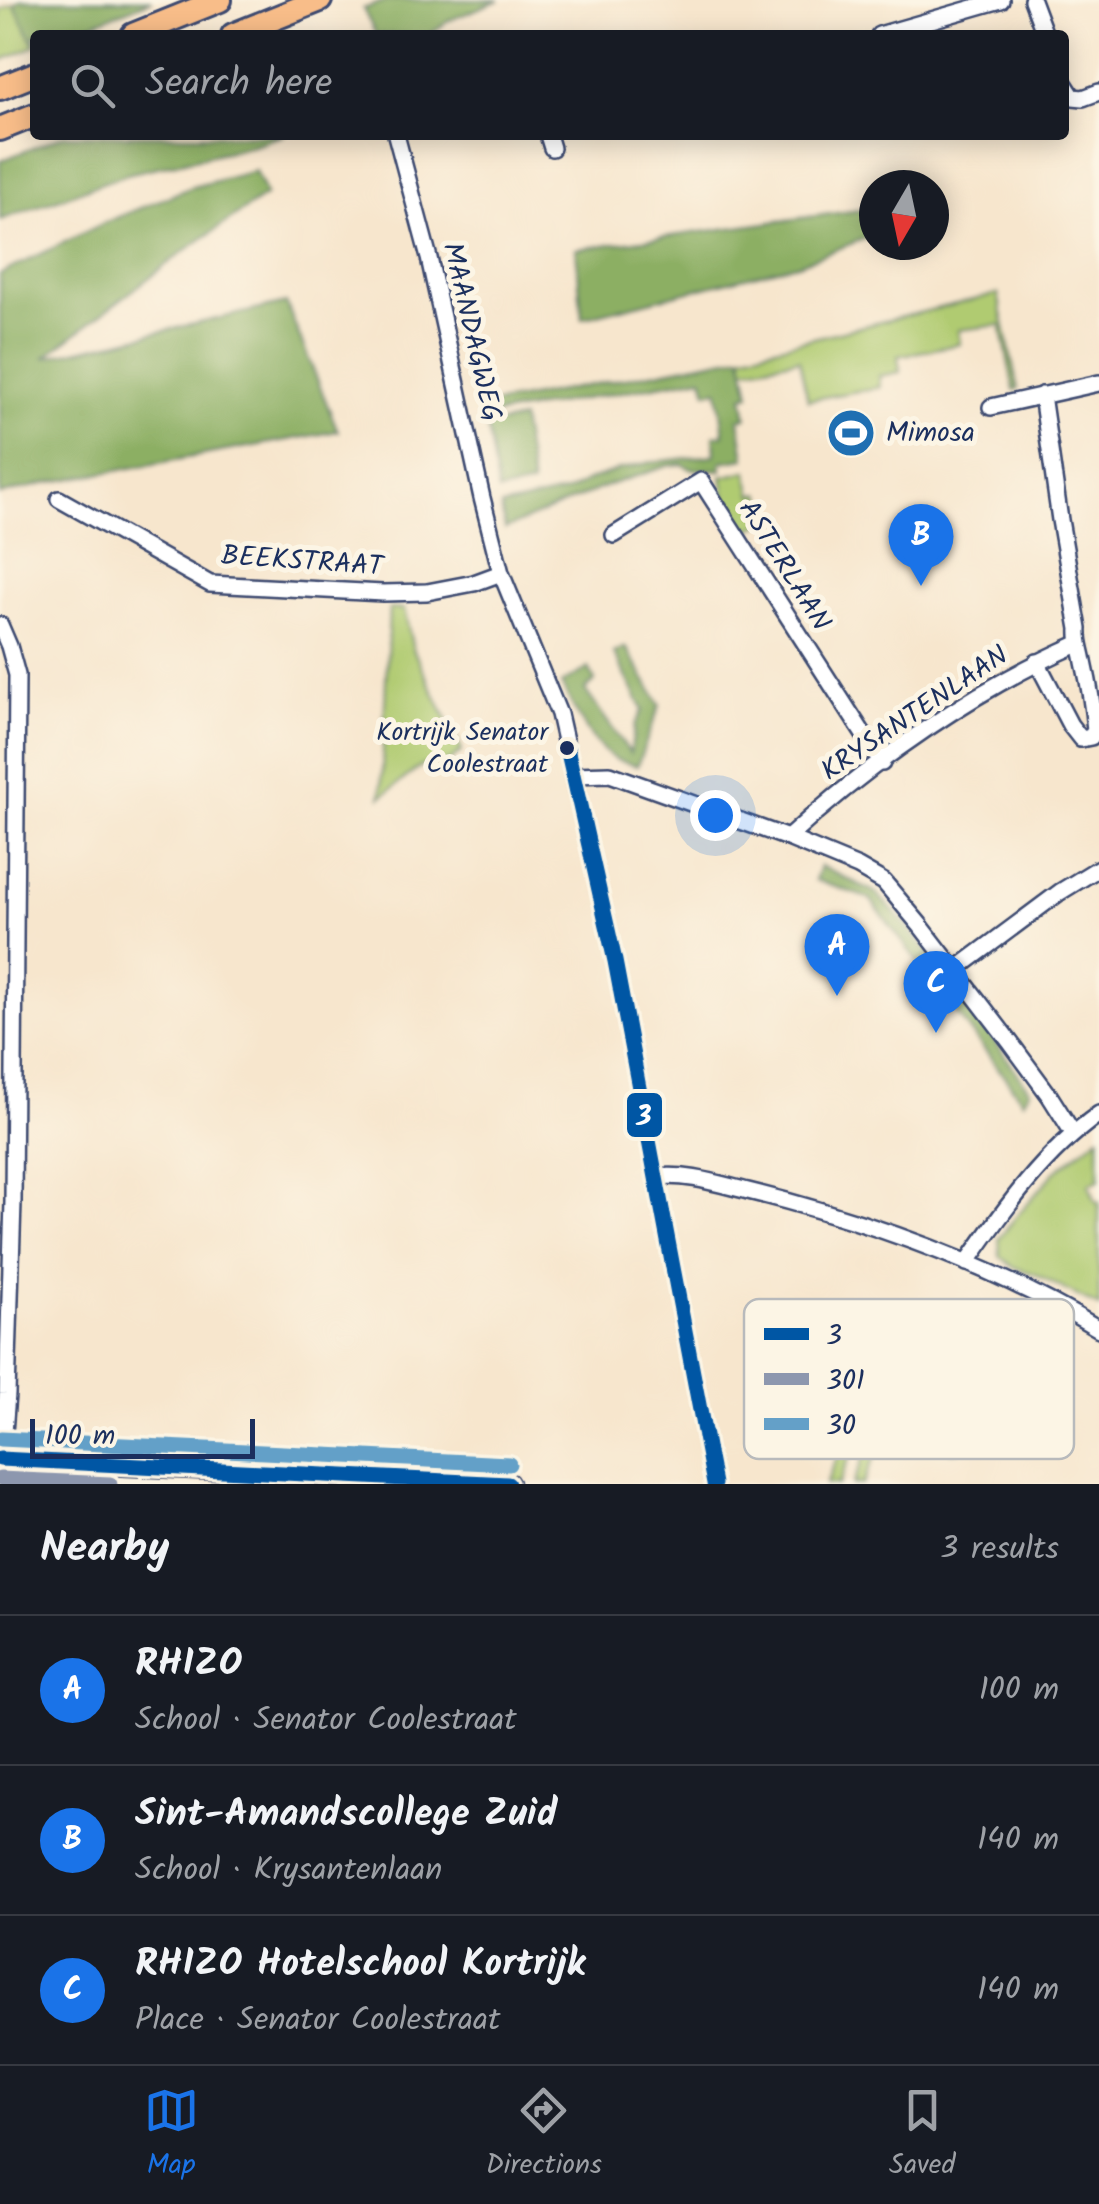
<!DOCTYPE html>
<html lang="en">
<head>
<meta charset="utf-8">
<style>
  :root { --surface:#171b24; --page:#242831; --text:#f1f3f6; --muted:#9ea1a6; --line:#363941; --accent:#1a73e8 }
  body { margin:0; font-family:Kalam,sans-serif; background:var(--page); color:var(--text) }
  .compass { position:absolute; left:859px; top:170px; width:90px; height:90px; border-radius:50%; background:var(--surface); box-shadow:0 5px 25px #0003; rotate:189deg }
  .scale { position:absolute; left:30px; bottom:25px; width:225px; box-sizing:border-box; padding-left:10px; border:5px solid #1b2f5e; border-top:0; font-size:28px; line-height:35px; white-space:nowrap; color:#1b2f5e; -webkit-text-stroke:8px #fcf5e5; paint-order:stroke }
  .you { position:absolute; left:715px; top:815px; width:35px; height:35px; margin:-25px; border:8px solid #fff; border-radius:50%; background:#1a73e8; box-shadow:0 0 0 15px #1a73e833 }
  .badge { display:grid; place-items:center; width:65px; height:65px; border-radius:50%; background:var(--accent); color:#fff; font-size:32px; font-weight:700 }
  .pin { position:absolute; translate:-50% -82px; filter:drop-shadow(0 2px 5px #0008) }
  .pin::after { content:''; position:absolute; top:52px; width:35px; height:30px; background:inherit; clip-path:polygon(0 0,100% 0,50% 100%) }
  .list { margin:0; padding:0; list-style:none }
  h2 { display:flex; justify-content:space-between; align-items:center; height:130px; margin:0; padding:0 40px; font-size:42px }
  h2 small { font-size:32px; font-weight:400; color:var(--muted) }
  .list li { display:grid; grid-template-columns:65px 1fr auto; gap:30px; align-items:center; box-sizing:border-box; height:150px; padding:0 40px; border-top:2px solid var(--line) }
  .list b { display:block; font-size:38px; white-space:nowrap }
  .list p { margin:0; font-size:32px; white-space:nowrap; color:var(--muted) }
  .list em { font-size:32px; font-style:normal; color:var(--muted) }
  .icon { flex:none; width:55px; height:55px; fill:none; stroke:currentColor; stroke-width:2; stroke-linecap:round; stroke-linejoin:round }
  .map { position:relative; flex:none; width:1099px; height:1484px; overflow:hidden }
  .search { position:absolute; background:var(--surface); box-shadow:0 5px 25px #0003; left:30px; right:30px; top:30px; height:110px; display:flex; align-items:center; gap:25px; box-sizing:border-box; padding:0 35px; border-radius:10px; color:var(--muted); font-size:38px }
  .sheet { height:580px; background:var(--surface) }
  nav { display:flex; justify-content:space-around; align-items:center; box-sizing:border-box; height:140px; border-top:2px solid var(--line); background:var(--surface); font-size:28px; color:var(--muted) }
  nav a { display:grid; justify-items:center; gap:5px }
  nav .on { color:var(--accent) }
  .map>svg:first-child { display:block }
  .green { fill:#b0cb71; stroke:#667d68; stroke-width:2.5 }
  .forest { fill:#8caf63; stroke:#546f60; stroke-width:2.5 }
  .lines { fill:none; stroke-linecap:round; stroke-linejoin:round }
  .minor-casing { stroke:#3c4a6f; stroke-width:20 }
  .major-casing { stroke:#3c4a6f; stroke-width:25 }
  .highway-casing { stroke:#3c4a6f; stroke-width:28 }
  .minor { stroke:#fff; stroke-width:15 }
  .major { stroke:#f8bd89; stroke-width:20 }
  .highway { stroke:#f8bd89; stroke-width:22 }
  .bus-1-casing { stroke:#fcf5e5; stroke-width:22 }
  .bus-2-casing { stroke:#fcf5e5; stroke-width:22 }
  .bus-3-casing { stroke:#fcf5e5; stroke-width:22 }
  .bus-1 { stroke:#0056a4; stroke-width:15 }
  .bus-2 { stroke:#8d97ae; stroke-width:15 }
  .bus-3 { stroke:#64a0c8; stroke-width:15 }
  .bus-dot { fill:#1b2f5e; stroke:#fcf5e5; stroke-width:4 }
  .labels { text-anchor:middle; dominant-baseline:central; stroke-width:10; stroke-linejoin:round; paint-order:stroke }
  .bus-label { font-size:26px; fill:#1b2f5e; stroke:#fcf5e5; text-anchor:end }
  .street-label { font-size:28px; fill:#1b2f5e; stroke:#fcf5e5 }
  .poi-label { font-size:28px; fill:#1b2f5e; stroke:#fcf5e5; text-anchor:start }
  .key { fill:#fcf5e5; stroke:#b8babc; stroke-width:2.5 }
  .key-label { font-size:28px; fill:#1b2f5e }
  .line-badge { stroke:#fcf5e5; stroke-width:4 }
  .badge-label { font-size:28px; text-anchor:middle; font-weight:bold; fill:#fff }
</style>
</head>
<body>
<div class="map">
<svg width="1099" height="1484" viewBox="0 0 1099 1484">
  <rect width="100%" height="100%" fill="#fcf5e5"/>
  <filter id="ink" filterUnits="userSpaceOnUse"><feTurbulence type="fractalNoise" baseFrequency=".01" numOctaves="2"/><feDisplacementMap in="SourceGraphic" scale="20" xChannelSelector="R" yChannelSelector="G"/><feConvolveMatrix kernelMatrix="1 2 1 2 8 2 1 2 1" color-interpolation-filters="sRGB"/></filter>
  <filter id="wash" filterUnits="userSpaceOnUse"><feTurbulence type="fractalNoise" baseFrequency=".0048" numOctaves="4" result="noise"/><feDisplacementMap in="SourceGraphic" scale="40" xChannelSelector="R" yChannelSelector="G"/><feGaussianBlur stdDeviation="2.25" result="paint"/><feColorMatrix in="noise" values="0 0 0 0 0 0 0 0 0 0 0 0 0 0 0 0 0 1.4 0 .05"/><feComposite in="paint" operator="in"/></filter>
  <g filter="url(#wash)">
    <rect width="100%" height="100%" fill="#f7e6cd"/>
    <g class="green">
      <polygon points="14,4 35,46 0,61 0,10"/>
      <polygon points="998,294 1018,389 1014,390 1001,325 958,330 960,344 898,356 900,372 879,376 880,387 808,400 799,359 745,369 742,355"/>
      <polygon points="747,471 753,495 761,493 769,519 744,533 727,508 722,477"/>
      <polygon points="389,609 404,609 413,649 462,751 450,761 421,766 381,797"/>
      <polygon points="1099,1136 1099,1179 1089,1184 1096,1202 1099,1202 1099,1307 1035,1274 1013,1267 1000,1256 999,1239 1018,1214 1057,1170"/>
      <path d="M886 1341 972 1375C945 1420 907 1396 873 1421 855 1435 848 1463 839 1484H826Z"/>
      <path d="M996 1351 1004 1357 958 1450 953 1452C940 1447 928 1439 916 1434 885 1422 872 1462 863 1484H853C859 1470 866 1445 875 1434 893 1409 946 1421 969 1399 982 1387 989 1367 996 1351Z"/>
    </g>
    <g class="forest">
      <polygon points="21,0 152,0 64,35 35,35 35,46 14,4"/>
      <polygon points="387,0 499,0 450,20 428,35 376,35 363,9"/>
      <polygon points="64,135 284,135 247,147 127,174 0,220 0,161"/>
      <polygon points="255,171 266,195 179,255 44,358 286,303 338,431 47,483 0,495 0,274 106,222 192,187"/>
      <polygon points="874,208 874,235 801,263 582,318 576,249"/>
      <polygon points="742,355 750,394 743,396 747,417 739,419 745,458 721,462 722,470 691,469 682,464 667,466 609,485 505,529 501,507 567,492 589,480 621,469 652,462 715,455 714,436 724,434 718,390 707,392 703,377 486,417 484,406"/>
      <polygon points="521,419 532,485 498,492 487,426"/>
      <path d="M626 647 660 705 637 766C630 764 620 762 613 758 591 745 573 706 561 684L589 668 595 681 585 690 630 753 635 725 643 710 614 653Z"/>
      <polygon points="820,866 875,892 901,919 944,971 1030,1090 1023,1101 870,899 815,880"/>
    </g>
  </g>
  <g filter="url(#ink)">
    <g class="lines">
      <g class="minor-casing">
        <g id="minor">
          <polyline points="1032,0 1045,35"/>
          <polyline points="879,35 1001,0"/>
          <polyline points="1064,83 1073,97 1083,98 1099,92"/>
          <polyline points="396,135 429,258 482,498 501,573 559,714 615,961 714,1484"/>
          <polyline points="548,135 552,148"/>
          <polyline points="991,407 1099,383"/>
          <polyline points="59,499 210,584 383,593 427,592 474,583 501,573"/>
          <polyline points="614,535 701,481 882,763"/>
          <polyline points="0,625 9,646 17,675 13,1202 7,1394 0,1484"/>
          <path d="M1037 662 1070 725 1081 739 1091 737 1095 730C1093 707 1089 684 1084 662 1082 649 1078 642 1079 629L1060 520 1042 395"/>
          <polyline points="573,775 610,774 788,838 858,867 884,882 920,925 1010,1042 1049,1095 1073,1133"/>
          <path d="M788 838C869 763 977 688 1078 644"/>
          <polyline points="954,971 1060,892 1099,868"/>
          <path d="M657 1177C686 1173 719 1184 748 1191 869 1221 991 1264 1099 1329"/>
          <path d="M967 1263C1005 1208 1044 1153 1099 1114"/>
        </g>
      </g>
      <g class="major-casing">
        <polyline id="major" points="0,1459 440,1479 508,1484"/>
      </g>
      <g class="highway-casing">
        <g id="highway">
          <polyline points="133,35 220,0"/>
          <polyline points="233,35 320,0"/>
          <polyline points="0,88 35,74"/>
          <polyline points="0,129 35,115"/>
        </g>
      </g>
      <use href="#minor" class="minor"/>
      <use href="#major" class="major"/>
      <use href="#highway" class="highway"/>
      <g class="bus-1-casing">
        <g id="bus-1">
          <polyline points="567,748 615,961 714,1484"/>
          <polyline points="0,1459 508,1484"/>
        </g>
      </g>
      <g class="bus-2-casing">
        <polyline id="bus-2" points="0,1479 110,1484"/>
      </g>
      <g class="bus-3-casing">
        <polyline id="bus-3" points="1,1439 509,1464"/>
      </g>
      <use href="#bus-1" class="bus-1"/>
      <use href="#bus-2" class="bus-2"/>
      <use href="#bus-3" class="bus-3"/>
    </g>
  </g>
  <defs>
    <g id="stadium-disc" transform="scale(2.5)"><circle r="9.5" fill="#1f6fb2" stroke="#fcf5e5"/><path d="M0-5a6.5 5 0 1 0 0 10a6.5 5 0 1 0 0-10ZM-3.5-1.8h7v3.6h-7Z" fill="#fff"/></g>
  </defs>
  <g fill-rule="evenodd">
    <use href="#stadium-disc" x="851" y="433"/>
  </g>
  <circle class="bus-dot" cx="567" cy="748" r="9"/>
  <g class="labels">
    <g class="bus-label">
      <text x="548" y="733">Kortrijk Senator<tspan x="548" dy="32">Coolestraat</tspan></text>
    </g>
    <g class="street-label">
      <text transform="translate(471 332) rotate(77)">MAANDAGWEG</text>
      <text transform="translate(302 562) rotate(4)">BEEKSTRAAT</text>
      <text transform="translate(784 566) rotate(58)">ASTERLAAN</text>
      <text transform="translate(915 714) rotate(-34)">KRYSANTENLAAN</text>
    </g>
    <g class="poi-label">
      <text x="886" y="433">Mimosa</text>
    </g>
  </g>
  <rect x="744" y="1299" width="330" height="160" rx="15" class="key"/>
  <rect x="764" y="1328" width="45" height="12" fill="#0056a4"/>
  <rect x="764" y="1373" width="45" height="12" fill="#8d97ae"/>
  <rect x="764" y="1418" width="45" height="12" fill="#64a0c8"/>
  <g class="key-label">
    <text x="826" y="1344">3</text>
    <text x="826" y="1389">301</text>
    <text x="826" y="1434">30</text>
  </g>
  <rect class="line-badge" x="625" y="1091" width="39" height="48" rx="10" fill="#0056a4"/>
  <g class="badge-label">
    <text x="644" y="1125">3</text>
  </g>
</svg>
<svg class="compass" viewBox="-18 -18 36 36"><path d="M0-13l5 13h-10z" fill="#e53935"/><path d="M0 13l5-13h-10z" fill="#9ea1a6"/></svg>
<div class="scale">100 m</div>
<div class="you"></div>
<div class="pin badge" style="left:837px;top:996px">A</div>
<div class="pin badge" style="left:921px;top:586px">B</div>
<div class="pin badge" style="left:936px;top:1033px">C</div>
<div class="search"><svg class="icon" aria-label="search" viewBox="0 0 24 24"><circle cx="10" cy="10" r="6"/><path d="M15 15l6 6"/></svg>Search here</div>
</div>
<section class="sheet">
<h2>Nearby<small>3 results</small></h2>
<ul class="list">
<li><span class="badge">A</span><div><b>RHIZO</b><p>School · Senator Coolestraat</p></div><em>100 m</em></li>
<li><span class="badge">B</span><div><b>Sint-Amandscollege Zuid</b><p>School · Krysantenlaan</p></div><em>140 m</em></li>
<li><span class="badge">C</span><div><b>RHIZO Hotelschool Kortrijk</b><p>Place · Senator Coolestraat</p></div><em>140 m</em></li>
</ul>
</section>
<nav>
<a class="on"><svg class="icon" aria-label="map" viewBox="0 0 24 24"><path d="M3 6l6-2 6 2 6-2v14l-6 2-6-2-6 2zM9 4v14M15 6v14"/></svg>Map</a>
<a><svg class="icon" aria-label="directions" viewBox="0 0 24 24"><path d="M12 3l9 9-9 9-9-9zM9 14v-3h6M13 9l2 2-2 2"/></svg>Directions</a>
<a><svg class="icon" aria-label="saved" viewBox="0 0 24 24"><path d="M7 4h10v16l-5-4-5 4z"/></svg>Saved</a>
</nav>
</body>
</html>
